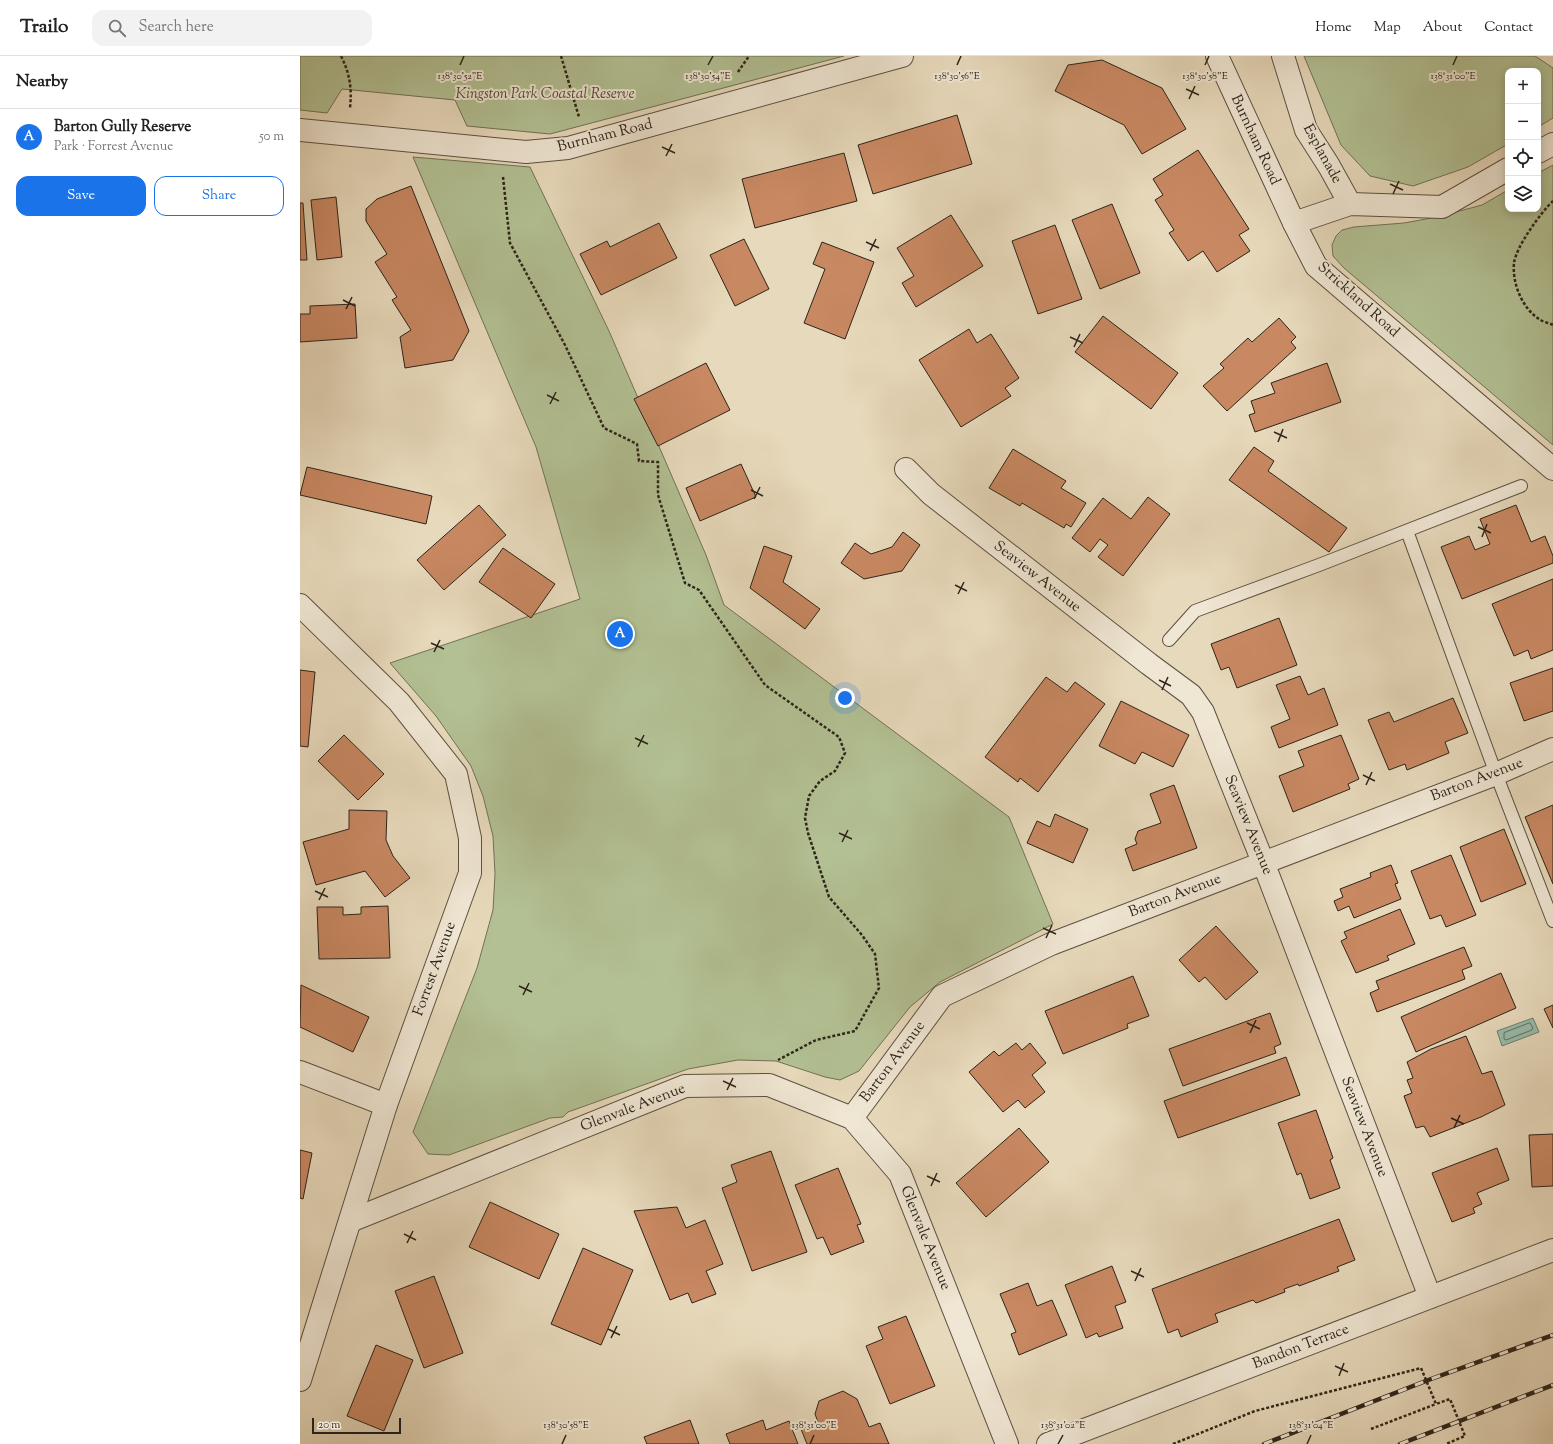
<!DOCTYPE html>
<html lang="en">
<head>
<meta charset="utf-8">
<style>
  :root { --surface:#fff; --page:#f2f2f2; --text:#222; --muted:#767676; --line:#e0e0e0; --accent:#1a73e8 }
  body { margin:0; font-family:"Sorts Mill Goudy",serif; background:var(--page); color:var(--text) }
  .controls { position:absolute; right:12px; top:12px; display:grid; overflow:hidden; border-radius:8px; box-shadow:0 2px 10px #0003 }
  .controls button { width:36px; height:36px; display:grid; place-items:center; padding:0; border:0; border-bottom:1px solid var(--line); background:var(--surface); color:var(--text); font:20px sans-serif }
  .scale { position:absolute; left:12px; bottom:10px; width:89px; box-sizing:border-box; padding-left:4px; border:2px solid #2d241a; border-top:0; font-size:11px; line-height:14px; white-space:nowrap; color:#2d241a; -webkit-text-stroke:3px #efe6d3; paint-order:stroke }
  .you { position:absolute; left:545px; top:642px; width:14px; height:14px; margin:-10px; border:3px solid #fff; border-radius:50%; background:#1a73e8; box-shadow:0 0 0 6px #1a73e833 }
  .badge { display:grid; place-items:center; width:26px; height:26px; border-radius:50%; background:var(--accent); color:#fff; font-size:13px; font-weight:700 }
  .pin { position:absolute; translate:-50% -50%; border:2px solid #fff; box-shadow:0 1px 4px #0006 }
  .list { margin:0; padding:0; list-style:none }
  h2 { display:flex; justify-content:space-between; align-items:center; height:52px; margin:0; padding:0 16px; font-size:17px }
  h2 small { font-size:13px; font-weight:400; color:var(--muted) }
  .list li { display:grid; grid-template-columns:26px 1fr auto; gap:12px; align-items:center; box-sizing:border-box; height:56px; padding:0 16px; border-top:1px solid var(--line) }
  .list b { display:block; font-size:15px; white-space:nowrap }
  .list p { margin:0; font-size:13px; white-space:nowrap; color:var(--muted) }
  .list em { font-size:13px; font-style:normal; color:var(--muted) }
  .actions { display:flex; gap:8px; padding:12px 16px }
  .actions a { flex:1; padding:9px 0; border:1px solid var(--accent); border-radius:12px; text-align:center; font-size:14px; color:var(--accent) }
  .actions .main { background:var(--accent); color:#fff }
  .icon { flex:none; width:22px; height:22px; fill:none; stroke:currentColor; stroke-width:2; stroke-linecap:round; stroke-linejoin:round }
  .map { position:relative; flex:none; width:1253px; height:1388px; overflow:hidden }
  header { display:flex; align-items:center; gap:24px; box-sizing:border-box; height:56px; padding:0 20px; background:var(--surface); border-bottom:1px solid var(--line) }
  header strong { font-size:19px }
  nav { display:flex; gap:22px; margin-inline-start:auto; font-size:14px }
  .search { width:280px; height:36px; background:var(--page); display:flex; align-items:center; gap:10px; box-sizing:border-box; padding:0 14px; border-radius:12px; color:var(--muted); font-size:15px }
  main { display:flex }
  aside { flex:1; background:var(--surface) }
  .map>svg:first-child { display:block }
  .green { fill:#b2c093; stroke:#707256 }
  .water { fill:#98bbaa; stroke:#6d7f70 }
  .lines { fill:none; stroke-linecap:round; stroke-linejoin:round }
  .shore { stroke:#627062; stroke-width:1 }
  .building { fill:#c88862; stroke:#2d241a }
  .service-casing { stroke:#5c5142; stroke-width:14 }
  .minor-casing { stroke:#5c5142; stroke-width:24 }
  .path { stroke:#2d241a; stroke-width:2.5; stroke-dasharray:3 2; stroke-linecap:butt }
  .service { stroke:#efe6d3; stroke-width:12 }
  .minor { stroke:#efe6d3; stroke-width:22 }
  .rail-casing { stroke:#2d241a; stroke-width:4.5 }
  .rail { stroke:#efe6d3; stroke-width:3; stroke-dasharray:9; stroke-linecap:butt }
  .ticks { fill:none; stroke:#2d241a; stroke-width:1.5 }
  .labels { text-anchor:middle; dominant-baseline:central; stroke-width:4; stroke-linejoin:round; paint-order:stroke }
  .park-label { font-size:15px; font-style:italic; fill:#4e4b38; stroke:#efe6d3 }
  .street-label { font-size:15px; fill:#2d241a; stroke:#efe6d3 }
  .ticks-label { font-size:10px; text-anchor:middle; fill:#2d241a; stroke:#efe6d3; stroke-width:4; stroke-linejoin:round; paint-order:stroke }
</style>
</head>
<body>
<header>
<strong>Trailo</strong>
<div class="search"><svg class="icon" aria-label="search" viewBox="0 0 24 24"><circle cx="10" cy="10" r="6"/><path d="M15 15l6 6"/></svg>Search here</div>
<nav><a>Home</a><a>Map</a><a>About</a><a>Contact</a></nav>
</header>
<main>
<aside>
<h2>Nearby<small></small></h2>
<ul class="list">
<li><span class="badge">A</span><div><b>Barton Gully Reserve</b><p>Park · Forrest Avenue</p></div><em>50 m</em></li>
</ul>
<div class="actions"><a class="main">Save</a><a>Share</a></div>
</aside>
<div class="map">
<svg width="1253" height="1388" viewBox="0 0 1253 1388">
  <rect width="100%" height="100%" fill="#e7d9bb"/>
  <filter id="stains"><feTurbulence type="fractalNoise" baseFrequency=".005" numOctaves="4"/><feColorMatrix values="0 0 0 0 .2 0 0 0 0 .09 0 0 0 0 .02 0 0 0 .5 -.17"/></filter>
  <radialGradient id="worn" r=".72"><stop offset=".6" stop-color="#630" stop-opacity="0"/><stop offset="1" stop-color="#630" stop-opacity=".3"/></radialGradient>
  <g class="green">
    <polygon points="0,0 544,0 250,78 167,70 155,44 42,33 27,57 0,54"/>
    <polygon points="1004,0 1235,0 1253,12 1253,62 1238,71 1238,15 1208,15 1208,88 1168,111 1113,130 1070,120 1041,89"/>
    <polygon points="113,101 230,111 309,275 406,499 424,549 709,761 753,868 640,926 610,951 559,1015 540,1024 525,1021 476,1005 438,1004 388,1013 268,1056 263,1061 250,1062 149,1099 128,1098 113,1076 177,912 193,854 195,818 193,780 183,740 171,710 136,660 90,607 280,543 236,391"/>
    <polygon points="1253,109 1253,389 1044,212 1033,200 1032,189 1036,180 1042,174 1054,171 1104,167 1137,161 1182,149 1208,134 1208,153 1238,153 1238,117"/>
  </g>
  <polygon class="water" points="1233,962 1239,976 1202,990 1197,975"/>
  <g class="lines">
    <polygon class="shore" points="1230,967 1233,972 1232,974 1206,984 1204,983 1204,977"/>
  </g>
  <g class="building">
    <polygon points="802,4 862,32 886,73 842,98 824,69 755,35 768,9"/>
    <polygon points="657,59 672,108 573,138 558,89"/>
    <polygon points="898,94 949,173 939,179 950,195 917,216 903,195 888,205 869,177 874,174 855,144 863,139 853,123"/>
    <polygon points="544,97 557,145 455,172 442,123"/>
    <polygon points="111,130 169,275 153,304 105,312 100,281 111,274 92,244 97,241 75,206 87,198 66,165 66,153 77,143"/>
    <polygon points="36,141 42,201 17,204 11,144"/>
    <polygon points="0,147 3,147 7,204 0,204"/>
    <polygon points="812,148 840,217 800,233 772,164"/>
    <polygon points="651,159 683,210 616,251 602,227 614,220 597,192"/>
    <polygon points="359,167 377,202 301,239 280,198 307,185 310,191"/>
    <polygon points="755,169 782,243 738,258 712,185"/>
    <polygon points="444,183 469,233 435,250 410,199"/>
    <polygon points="522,186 574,206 545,283 504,267 525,213 513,208"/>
    <polygon points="55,248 57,282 0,286 0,258 10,258 10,250"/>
    <polygon points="803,260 878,317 851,353 775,296"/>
    <polygon points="979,262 996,281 991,286 996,292 927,355 903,330 924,312 920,308 948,282 952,286"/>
    <polygon points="669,273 677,287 691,278 719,322 705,332 711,340 661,371 619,304"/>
    <polygon points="406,307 430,354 358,390 334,343"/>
    <polygon points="1027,307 1041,346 955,376 949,359 955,357 951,345 975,337 971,327"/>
    <polygon points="954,391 974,405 968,415 1047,472 1029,496 929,424"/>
    <polygon points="713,393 766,425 761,432 786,447 771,471 766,468 764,472 722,447 720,450 689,432"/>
    <polygon points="441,408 456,441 400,465 386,432"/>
    <polygon points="7,411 132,440 126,468 0,439"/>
    <polygon points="848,441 870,458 823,520 798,501 808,489 800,483 790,496 772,482 803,442 831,463"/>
    <polygon points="179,449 206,479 144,534 117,504"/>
    <polygon points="1216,449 1231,486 1245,480 1253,500 1253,507 1162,543 1141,491 1169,480 1175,494 1190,488 1180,463"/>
    <polygon points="603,476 620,489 602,515 564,523 541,507 555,487 571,498 592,491"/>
    <polygon points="464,490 492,500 483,526 520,553 505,573 450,532"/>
    <polygon points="203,492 255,528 231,562 179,526"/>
    <polygon points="1253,523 1253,594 1231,603 1228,594 1214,600 1192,548"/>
    <polygon points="979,562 997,609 937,632 929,611 921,614 911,588"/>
    <polygon points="1253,612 1253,655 1224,665 1210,627"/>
    <polygon points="0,614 15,616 8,691 0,690"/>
    <polygon points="1000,620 1008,639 1024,632 1038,669 979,692 971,671 990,663 976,629"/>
    <polygon points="746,621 767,636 775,626 805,648 738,736 720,722 718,726 685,701"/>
    <polygon points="1153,642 1168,677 1145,686 1149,697 1107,714 1105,708 1089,714 1068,664 1089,656 1094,666"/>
    <polygon points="821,645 889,679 873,711 842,696 835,708 799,690"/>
    <polygon points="44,679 84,718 58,744 18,705"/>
    <polygon points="1041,679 1059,723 1048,728 1050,733 993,756 979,720 1004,710 998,695"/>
    <polygon points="874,729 897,792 833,815 825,793 837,788 835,783 838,775 861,767 850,738"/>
    <polygon points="1253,749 1253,828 1225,761"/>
    <polygon points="49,754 87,755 86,784 93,800 110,822 85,841 65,815 16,829 3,786 49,773"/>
    <polygon points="755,758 788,773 773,807 727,787 737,765 750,771"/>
    <polygon points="1204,773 1226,828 1181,846 1160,791"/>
    <polygon points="1151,799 1176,859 1146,871 1141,859 1130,863 1111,815"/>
    <polygon points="1091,809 1098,827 1095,828 1101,843 1054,862 1049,850 1038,855 1034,845 1043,841 1040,833 1071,821 1070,817"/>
    <polygon points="88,850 90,902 19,903 17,851 43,851 43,859 61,858 61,851"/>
    <polygon points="1100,853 1115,888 1087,900 1089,904 1056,917 1041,885 1047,882 1044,876"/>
    <polygon points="916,870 958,916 926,944 905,921 899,926 879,904"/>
    <polygon points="1164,891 1172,910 1162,914 1165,923 1077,956 1070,937 1079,933 1076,925"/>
    <polygon points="1201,917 1216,952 1116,996 1101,961"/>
    <polygon points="833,920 849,960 827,968 828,972 763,998 745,955"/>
    <polygon points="1,929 69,961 53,996 0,971"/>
    <polygon points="1253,949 1253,972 1244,953"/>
    <polygon points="970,957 981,988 974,991 976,997 883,1030 869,993"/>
    <polygon points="1166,980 1182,1018 1192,1015 1205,1049 1181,1061 1130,1081 1124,1070 1116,1072 1104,1040 1112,1037 1107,1024 1113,1022 1107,1006 1131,993"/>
    <polygon points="716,987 722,994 730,987 746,1007 732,1019 745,1036 725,1052 718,1044 703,1056 669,1016 694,995 699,1000"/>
    <polygon points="986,1001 1000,1039 878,1082 864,1045"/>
    <polygon points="1016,1054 1033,1102 1030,1104 1040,1132 1010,1143 1001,1117 997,1119 978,1067"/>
    <polygon points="719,1072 749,1106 686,1161 656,1127"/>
    <polygon points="1253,1078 1253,1130 1232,1131 1229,1079"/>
    <polygon points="1197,1092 1209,1124 1177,1137 1182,1148 1173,1152 1175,1157 1152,1166 1132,1117"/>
    <polygon points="0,1094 12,1097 3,1143 0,1142"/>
    <polygon points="471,1095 507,1196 452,1215 422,1132 437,1126 431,1109"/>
    <polygon points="538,1112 561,1168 557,1169 564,1186 531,1199 523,1181 517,1183 495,1129"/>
    <polygon points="190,1146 259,1178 239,1223 169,1191"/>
    <polygon points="377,1151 386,1172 405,1164 423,1208 406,1215 416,1238 392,1247 388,1237 370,1244 334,1155"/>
    <polygon points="1039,1163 1055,1204 1037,1211 1039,1215 999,1230 998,1228 984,1233 985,1236 956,1247 953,1244 915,1258 918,1266 881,1281 878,1273 868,1277 852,1233"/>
    <polygon points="283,1192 333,1214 301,1289 251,1268"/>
    <polygon points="812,1210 826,1246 815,1250 823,1272 799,1281 797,1277 786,1282 765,1229"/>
    <polygon points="134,1220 163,1297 124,1312 95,1235"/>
    <polygon points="728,1227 737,1250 752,1244 767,1279 719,1299 711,1278 716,1276 700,1238"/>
    <polygon points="606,1260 635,1330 590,1348 566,1290 583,1283 578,1271"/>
    <polygon points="76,1289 113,1304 84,1375 47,1360"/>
    <polygon points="543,1335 557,1343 569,1371 580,1367 589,1388 507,1388 501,1373 518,1366 515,1358 519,1345"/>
    <polygon points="390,1364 399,1388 347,1388 344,1381"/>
    <polygon points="463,1364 466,1374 489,1365 498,1388 430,1388 426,1378"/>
  </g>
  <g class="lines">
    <g class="service-casing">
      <g id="service">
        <polyline points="1107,475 1196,718 1253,865"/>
        <polyline points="869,584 895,555 1019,509 1221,430"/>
      </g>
    </g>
    <g class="minor-casing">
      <g id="minor">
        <polyline points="917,0 994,167"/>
        <polyline points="983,0 1006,74 1029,110 1050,148"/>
        <polyline points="0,74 226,96 268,92 602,0"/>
        <polyline points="1238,96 1253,88"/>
        <polyline points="1208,113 1142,151 1050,148 994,167 1016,210 1253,413"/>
        <polyline points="606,413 631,438 849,608 891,639 903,656 963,806 1130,1241"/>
        <polyline points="0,549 99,646 156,718 170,782 170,817 86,1049 0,1324"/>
        <polyline points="0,1016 86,1049"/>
        <polyline points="552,1062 642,940 751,888 1196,718 1253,693"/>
        <polyline points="50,1165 385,1030 469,1029 552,1062 600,1118 707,1388"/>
        <polyline points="748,1388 1253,1194"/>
      </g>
    </g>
    <g class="path">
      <path d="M41 0C50 18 52 32 50 52"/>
      <polyline points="261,0 279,61"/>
      <polyline points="438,16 449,0"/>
      <polyline points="203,121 210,187 265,289 304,372 337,388 339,405 358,406 358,439 385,527 399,534 465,629 539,681 545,697 535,715 520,725 509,740 505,762 508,777 529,841 562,879 575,898 579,932 555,975 516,984 478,1004"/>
      <path d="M1253 145C1241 156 1216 191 1214 207 1212 227 1222 252 1239 263 1243 266 1249 267 1253 269"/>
      <polyline points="1071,1373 1136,1348"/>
      <polyline points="873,1388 955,1355 1121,1312 1136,1348 1150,1343 1165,1380 1146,1388"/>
    </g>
    <use href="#service" class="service"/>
    <use href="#minor" class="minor"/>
    <g class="rail-casing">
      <g id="rail">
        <polyline points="964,1388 1131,1323 1253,1279"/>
        <polyline points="1100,1388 1253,1329"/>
      </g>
    </g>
    <use href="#rail" class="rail"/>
  </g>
  <path class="ticks" d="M160 9 164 0M408 9 413 0M657 9 661 0M905 9 909 0M1153 9 1157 0M886 33 899 39M889 43 895 30M362 91 375 97M366 100 372 88M1090 128 1103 134M1093 138 1099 125M566 186 579 192M570 195 576 183M43 244 55 250M46 253 52 241M770 281 783 287M774 291 780 278M247 339 259 345M250 348 256 336M974 376 987 382M978 386 983 373M451 434 463 440M454 443 460 431M1178 471 1191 477M1182 481 1187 468M655 529 667 535M658 538 664 526M131 587 144 593M134 596 140 584M859 624 871 630M862 634 868 621M335 682 348 688M338 691 344 679M1063 719 1075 725M1066 729 1072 716M539 777 552 783M542 786 548 774M15 835 28 841M19 844 25 832M743 872 756 878M746 882 752 869M219 930 232 936M223 939 229 927M947 967 960 973M950 977 956 964M423 1025 436 1031M427 1034 433 1022M1151 1062 1164 1068M1154 1072 1160 1059M627 1120 640 1126M631 1130 637 1117M104 1178 116 1184M107 1187 113 1175M831 1215 844 1221M835 1225 841 1212M308 1273 320 1279M311 1282 317 1270M1035 1310 1048 1316M1039 1320 1044 1307M262 1388 266 1379M510 1388 514 1379M758 1388 763 1379M1007 1388 1011 1379"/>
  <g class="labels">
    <g class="park-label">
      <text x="245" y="38">Kingston Park Coastal Reserve</text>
    </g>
    <g class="street-label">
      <text transform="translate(305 80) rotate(-14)">Burnham Road</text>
      <text transform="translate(955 84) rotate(65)">Burnham Road</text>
      <text transform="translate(1022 98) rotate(61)">Esplanade</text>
      <text transform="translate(1058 244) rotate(42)">Strickland Road</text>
      <text transform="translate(737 521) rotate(38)">Seaview Avenue</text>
      <text transform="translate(1177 724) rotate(-21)">Barton Avenue</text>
      <text transform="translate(948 769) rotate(68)">Seaview Avenue</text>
      <text transform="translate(875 840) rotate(-21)">Barton Avenue</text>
      <text transform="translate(135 913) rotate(-70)">Forrest Avenue</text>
      <text transform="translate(593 1006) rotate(-53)">Barton Avenue</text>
      <text transform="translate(333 1052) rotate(-21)">Glenvale Avenue</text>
      <text transform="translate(1064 1071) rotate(69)">Seaview Avenue</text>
      <text transform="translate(625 1182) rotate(68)">Glenvale Avenue</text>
      <text transform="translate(1001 1291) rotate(-21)">Bandon Terrace</text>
    </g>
  </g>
  <g class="ticks-label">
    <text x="160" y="23">138°30'52"E</text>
    <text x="408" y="23">138°30'54"E</text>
    <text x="657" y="23">138°30'56"E</text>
    <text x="905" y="23">138°30'58"E</text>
    <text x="1153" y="23">138°31'00"E</text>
    <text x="266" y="1372">138°30'58"E</text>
    <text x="514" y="1372">138°31'00"E</text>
    <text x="763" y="1372">138°31'02"E</text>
    <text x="1011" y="1372">138°31'04"E</text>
  </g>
  <rect width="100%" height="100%" filter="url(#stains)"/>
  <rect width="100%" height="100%" fill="url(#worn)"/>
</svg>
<div class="controls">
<button>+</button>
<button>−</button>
<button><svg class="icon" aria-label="locate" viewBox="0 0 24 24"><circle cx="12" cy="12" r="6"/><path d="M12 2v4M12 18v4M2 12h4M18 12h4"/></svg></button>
<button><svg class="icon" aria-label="layers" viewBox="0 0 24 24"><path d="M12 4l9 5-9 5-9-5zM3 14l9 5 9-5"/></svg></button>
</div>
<div class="scale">20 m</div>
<div class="you"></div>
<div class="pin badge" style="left:320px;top:578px">A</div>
</div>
</main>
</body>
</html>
